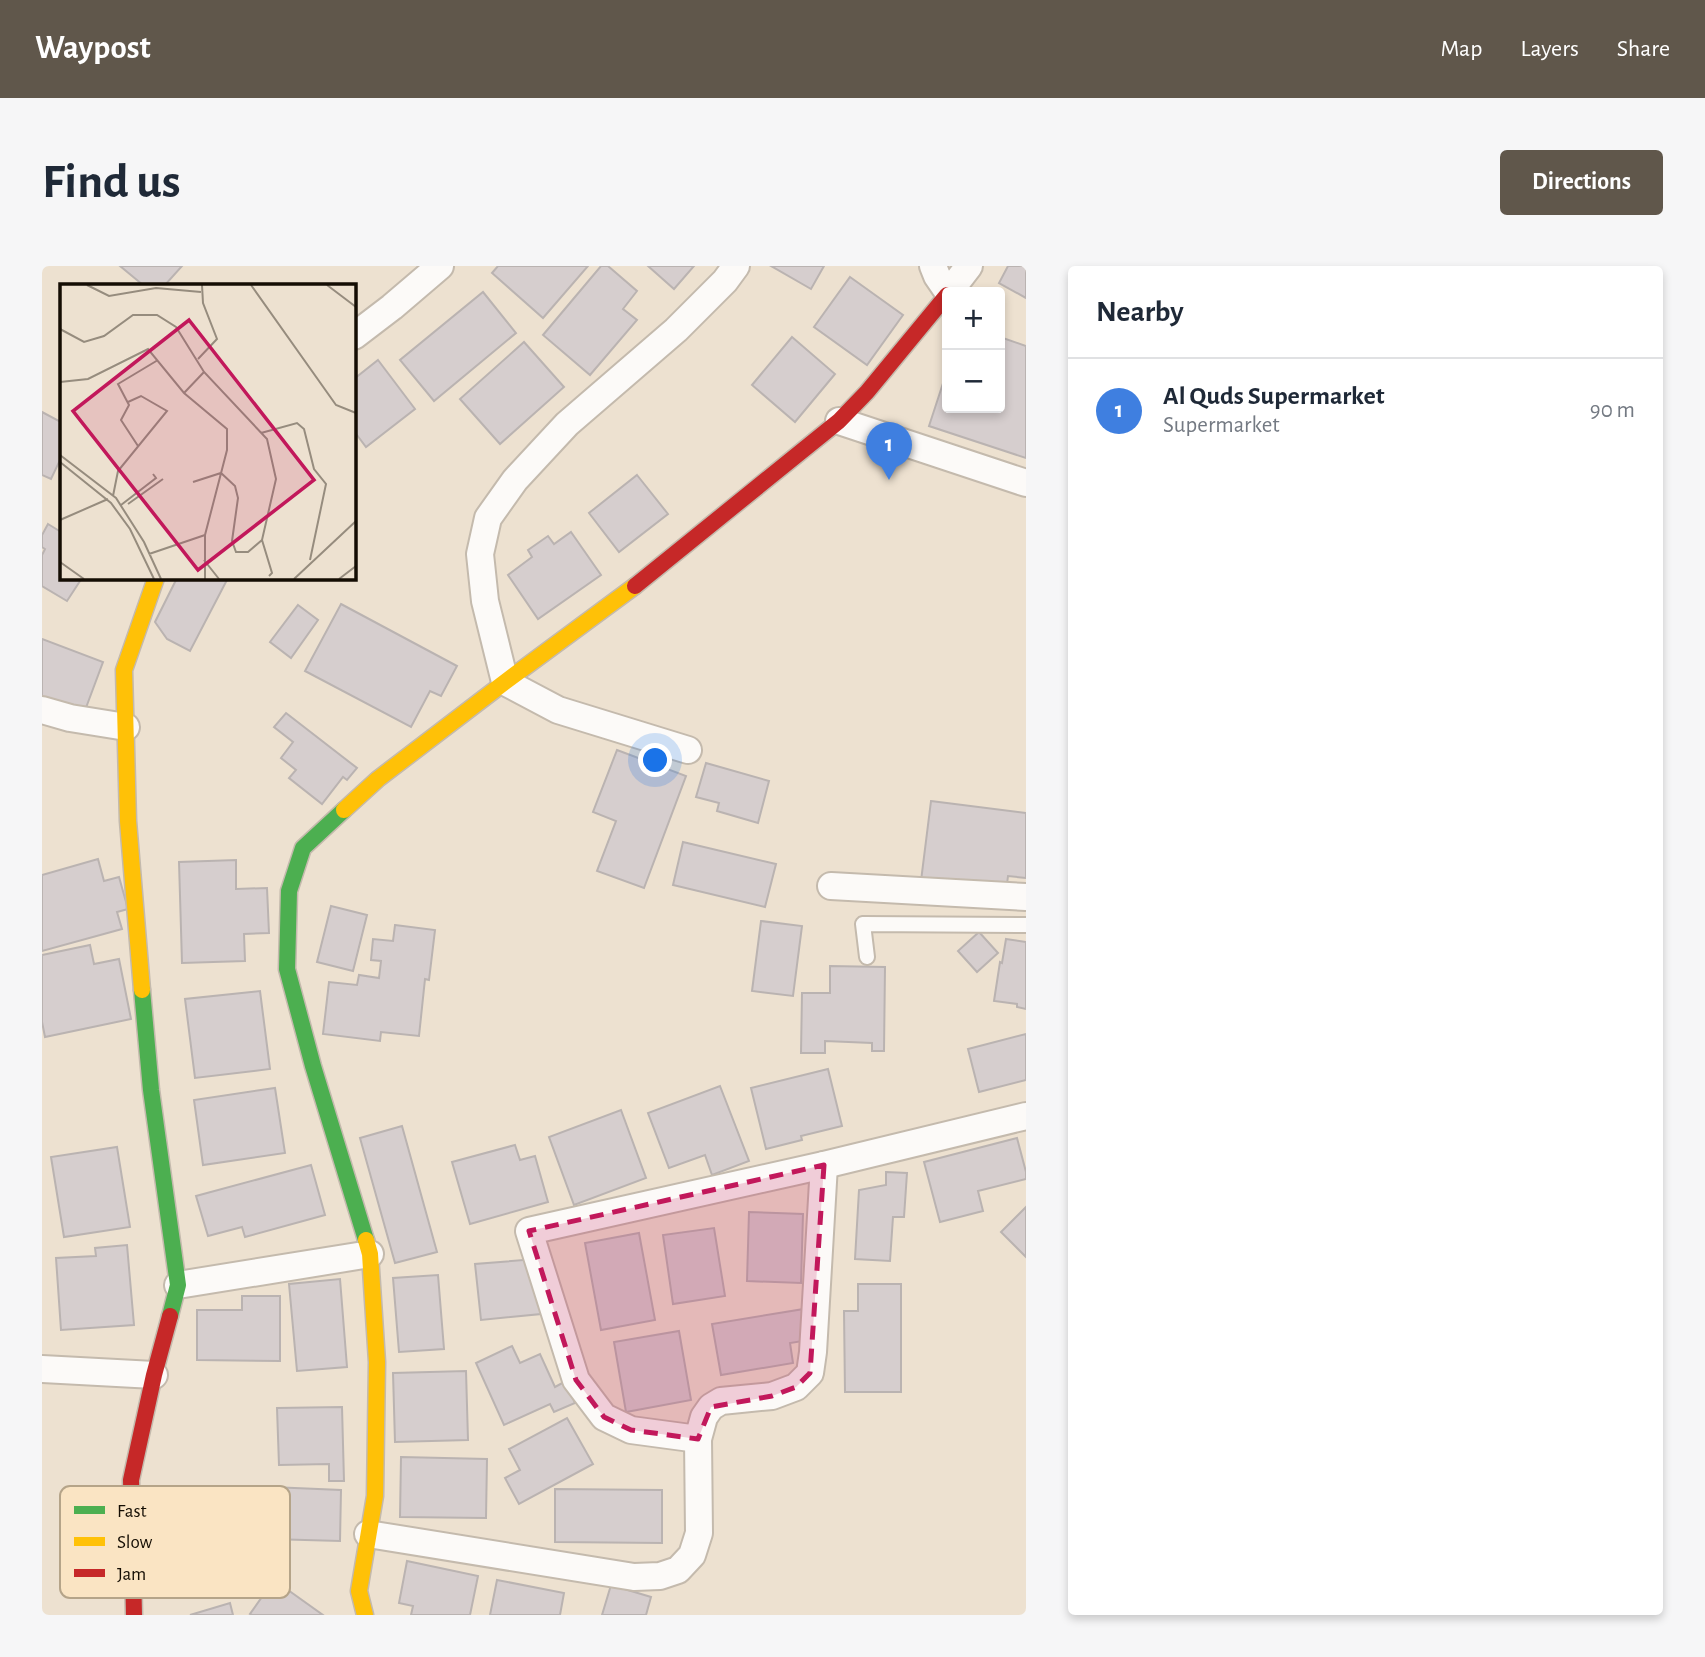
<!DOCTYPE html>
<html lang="en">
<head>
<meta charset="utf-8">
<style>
  :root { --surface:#fff; --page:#f6f6f7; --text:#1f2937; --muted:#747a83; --line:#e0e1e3; --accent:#60574b }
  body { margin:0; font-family:"Alegreya Sans",sans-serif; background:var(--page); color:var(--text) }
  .controls { position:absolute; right:21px; top:21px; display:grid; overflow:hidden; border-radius:7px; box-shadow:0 4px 10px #0003 }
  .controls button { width:63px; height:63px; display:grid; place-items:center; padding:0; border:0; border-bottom:2px solid var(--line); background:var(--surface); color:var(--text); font:35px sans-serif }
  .you { position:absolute; left:614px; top:495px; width:24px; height:24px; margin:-18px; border:5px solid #fff; border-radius:50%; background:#1a73e8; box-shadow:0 0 0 10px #1a73e833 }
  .badge { display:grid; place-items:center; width:46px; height:46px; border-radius:50%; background:var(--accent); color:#fff; font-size:23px; font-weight:700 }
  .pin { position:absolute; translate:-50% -58px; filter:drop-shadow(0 2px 4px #0008) }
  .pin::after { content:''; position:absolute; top:37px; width:24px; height:21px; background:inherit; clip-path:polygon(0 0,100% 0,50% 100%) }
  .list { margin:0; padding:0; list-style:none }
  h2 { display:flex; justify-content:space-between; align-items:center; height:91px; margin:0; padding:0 28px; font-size:30px }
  h2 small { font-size:23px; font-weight:400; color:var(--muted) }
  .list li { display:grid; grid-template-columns:46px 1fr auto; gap:21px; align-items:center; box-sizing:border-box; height:105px; padding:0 28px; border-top:2px solid var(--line) }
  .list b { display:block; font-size:26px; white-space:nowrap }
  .list p { margin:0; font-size:23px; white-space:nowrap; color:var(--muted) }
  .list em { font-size:23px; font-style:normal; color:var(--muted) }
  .map { position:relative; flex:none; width:984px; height:1349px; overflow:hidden; border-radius:7px }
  header { display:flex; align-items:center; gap:42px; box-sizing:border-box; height:98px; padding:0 35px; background:var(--accent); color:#fff }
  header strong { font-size:33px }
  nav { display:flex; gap:38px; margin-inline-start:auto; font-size:24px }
  .intro { display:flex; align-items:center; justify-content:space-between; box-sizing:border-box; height:168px; padding:0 42px }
  h1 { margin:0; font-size:49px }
  .button { padding:18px 32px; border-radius:7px; background:var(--accent); color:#fff; font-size:24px; font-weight:700 }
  main { display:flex; gap:42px; padding:0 42px }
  aside { flex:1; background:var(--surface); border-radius:7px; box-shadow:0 4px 10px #0003 }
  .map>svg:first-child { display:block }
  .building { fill:#d6cece; stroke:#bab3b1; stroke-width:2 }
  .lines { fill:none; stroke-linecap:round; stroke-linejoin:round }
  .lane-casing { stroke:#c4baad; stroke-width:18 }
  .street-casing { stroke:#c4baad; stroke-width:30 }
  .fast-casing { stroke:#c4baad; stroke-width:19 }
  .slow-casing { stroke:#c4baad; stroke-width:19 }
  .jam-casing { stroke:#c4baad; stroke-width:19 }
  .lane { stroke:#fcfaf8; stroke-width:14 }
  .street { stroke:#fcfaf8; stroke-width:26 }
  .fast { stroke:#4caf50; stroke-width:16 }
  .slow { stroke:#ffc107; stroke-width:16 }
  .jam { stroke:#c62828; stroke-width:16 }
  .marked { fill:#c2185b; fill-opacity:0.2; stroke:#c2185b; stroke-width:5; stroke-dasharray:14 9; stroke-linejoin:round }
  .inset-road { fill:none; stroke:#968c7e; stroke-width:2 }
  .view { fill:#c2185b; fill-opacity:0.15; stroke:#c2185b; stroke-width:3.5 }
  .inset-edge { fill:none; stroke:#140d03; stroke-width:3.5 }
  .key { fill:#fae4c3; stroke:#b5a489; stroke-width:2 }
  .key-label { font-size:19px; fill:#140d03 }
</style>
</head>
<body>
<header>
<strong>Waypost</strong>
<nav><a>Map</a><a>Layers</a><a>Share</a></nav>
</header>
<div class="intro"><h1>Find us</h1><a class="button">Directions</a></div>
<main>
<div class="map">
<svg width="984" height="1349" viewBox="0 0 984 1349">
  <rect width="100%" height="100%" fill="#ede1d0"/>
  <g class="building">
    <polygon points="78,0 140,0 123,19 101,19"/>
    <polygon points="456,0 546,0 501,52 450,7"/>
    <polygon points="559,0 566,0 595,25 581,43 595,54 548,109 501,69"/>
    <polygon points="606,0 652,0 632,23"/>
    <polygon points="729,0 782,0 769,23"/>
    <polygon points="966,0 984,0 984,32 957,17"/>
    <polygon points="808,11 861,49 825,99 772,61"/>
    <polygon points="441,26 474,67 392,135 358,94"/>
    <polygon points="750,71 793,108 753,156 710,119"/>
    <polygon points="958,71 984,80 984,192 887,160 905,105 905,142 958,142"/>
    <polygon points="482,76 522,121 458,178 418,133"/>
    <polygon points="336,94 373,143 324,181 312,165 312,113"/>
    <polygon points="0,146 19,156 19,192 9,213 0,209"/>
    <polygon points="595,209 626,248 577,286 547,247"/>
    <polygon points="6,258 19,266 19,312 40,312 25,335 0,320 0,289 3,283 0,281 0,269"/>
    <polygon points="529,266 559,309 496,353 466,309 490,291 486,284 506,270 512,278"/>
    <polygon points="135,312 186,312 148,385 125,373 113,356"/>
    <polygon points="299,338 415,400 399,430 388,425 369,461 263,405"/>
    <polygon points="256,339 276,354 249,392 228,376"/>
    <polygon points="0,373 61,396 42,447 0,432"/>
    <polygon points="244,447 315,502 305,514 301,511 280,538 247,512 254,504 239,492 251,476 232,461"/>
    <polygon points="575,484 644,510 602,622 555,605 574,555 551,546"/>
    <polygon points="664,497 727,515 716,557 675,545 677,537 654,531"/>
    <polygon points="889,535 984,547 984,612 966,610 964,626 879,615"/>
    <polygon points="641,576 734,598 723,641 631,619"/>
    <polygon points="56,593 62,615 77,611 86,643 75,646 80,663 0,685 0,609"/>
    <polygon points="194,594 194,623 225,622 227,667 202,668 203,695 140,697 137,596"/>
    <polygon points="289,640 325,649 311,705 275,696"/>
    <polygon points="719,655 760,660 751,730 710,725"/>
    <polygon points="353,659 393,664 387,714 383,713 377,770 339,766 338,775 281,768 287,716 315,719 317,709 337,712 339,695 329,694 331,673 351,675"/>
    <polygon points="937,666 956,687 935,706 916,685"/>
    <polygon points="964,673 984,676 984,743 975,741 975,738 952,735 958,696 960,697"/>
    <polygon points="48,679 52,698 77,693 89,753 3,771 0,756 0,689"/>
    <polygon points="788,700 843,701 842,785 830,785 830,777 783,775 783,787 759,787 760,727 788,727"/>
    <polygon points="218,725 228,803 153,812 143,733"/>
    <polygon points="984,768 984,814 937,826 926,783"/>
    <polygon points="786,803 800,860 759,870 760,874 724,883 709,822"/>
    <polygon points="678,820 707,895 670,909 663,889 627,902 606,847"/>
    <polygon points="233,822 243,887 161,899 152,834"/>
    <polygon points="579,844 604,912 532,939 507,871"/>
    <polygon points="360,860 395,986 353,997 318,872"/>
    <polygon points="975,872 984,906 984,913 936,925 941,945 898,956 882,896"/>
    <polygon points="473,879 478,894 493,890 506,936 428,958 410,896"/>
    <polygon points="75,881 88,961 22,971 9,891"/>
    <polygon points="269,899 283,949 203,971 200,961 166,970 154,930"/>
    <polygon points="844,906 865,907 862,951 851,951 848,995 813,993 817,924 844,919"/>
    <polygon points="984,941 984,991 959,966"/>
    <polygon points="707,946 761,948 759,1017 705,1015"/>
    <polygon points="672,962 683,1030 631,1038 621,969"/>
    <polygon points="597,967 613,1054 559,1064 543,977"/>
    <polygon points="85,979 92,1059 19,1064 14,992 54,990 53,982"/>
    <polygon points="494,993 499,1048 439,1054 433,998"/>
    <polygon points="396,1009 402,1083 357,1086 351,1012"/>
    <polygon points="298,1013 305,1101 255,1105 247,1018"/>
    <polygon points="816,1018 859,1018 859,1126 803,1126 802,1045 816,1045"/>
    <polygon points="200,1030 238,1030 238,1095 155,1094 155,1044 200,1044"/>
    <polygon points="762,1043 767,1074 748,1077 751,1097 679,1109 670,1058"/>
    <polygon points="637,1065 649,1134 584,1146 572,1076"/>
    <polygon points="470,1080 478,1097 498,1088 513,1121 524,1115 533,1137 512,1146 508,1138 462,1159 434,1097"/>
    <polygon points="424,1105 426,1174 353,1176 351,1107"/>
    <polygon points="300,1141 302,1215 287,1215 287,1198 237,1199 235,1142"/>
    <polygon points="525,1152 551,1198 477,1238 463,1212 478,1204 467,1183"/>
    <polygon points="359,1191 445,1193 444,1252 358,1251"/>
    <polygon points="229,1221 299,1224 298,1275 228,1273"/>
    <polygon points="513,1223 620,1224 620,1277 513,1276"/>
    <polygon points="365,1295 436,1310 428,1349 369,1349 371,1340 357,1337"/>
    <polygon points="232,1314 281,1349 210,1349 208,1348"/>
    <polygon points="455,1314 522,1327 518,1349 448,1349"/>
    <polygon points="569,1319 609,1331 604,1349 560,1349"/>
    <polygon points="188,1337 191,1349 148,1349"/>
  </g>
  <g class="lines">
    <g class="lane-casing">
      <polyline id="lane" points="825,691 821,658 984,659"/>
    </g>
    <g class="street-casing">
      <g id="street">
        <polyline points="891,0 895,10 906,26"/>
        <polyline points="907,26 927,0"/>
        <polyline points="312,70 350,41 398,0"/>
        <polyline points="797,155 984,217"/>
        <polyline points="0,444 28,452 84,461"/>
        <polyline points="646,484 516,444 463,416 443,335 438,288 446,252 473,214 525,158 634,64 683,15 694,0"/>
        <polyline points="789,620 984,631"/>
        <polyline points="136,1019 328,988"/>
        <polyline points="0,1103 112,1109"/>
        <polyline points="656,1173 589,1164 562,1151 534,1114 487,965 782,899 984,850"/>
        <polyline points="326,1268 592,1311 618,1310 636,1304 650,1289 657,1267 656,1173 662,1151 669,1141 679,1135 730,1130 754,1121 768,1107 771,1086 782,899"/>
      </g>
    </g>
    <g class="fast-casing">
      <g id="fast">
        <polyline points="302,544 261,582 247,625 245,703 271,800 324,974"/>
        <polyline points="100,724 109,824 136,1019 128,1050"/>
      </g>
    </g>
    <g class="slow-casing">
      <g id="slow">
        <polyline points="302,544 336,513 463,416 593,320"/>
        <polyline points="100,724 86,555 82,404 114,312"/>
        <polyline points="323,1349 317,1325 333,1230 335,1096 328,988 324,974"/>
      </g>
    </g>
    <g class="jam-casing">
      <g id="jam">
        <polyline points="593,320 797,155 825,126 905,29"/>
        <polyline points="92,1349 89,1214 112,1109 128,1050"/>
      </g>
    </g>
    <use href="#lane" class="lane"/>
    <use href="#street" class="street"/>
    <use href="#fast" class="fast"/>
    <use href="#slow" class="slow"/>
    <use href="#jam" class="jam"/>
  </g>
  <path class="marked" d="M782 899 768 1107 754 1121 730 1130 669 1141 656 1173 589 1164 562 1151 534 1114 487 965Z"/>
  <g transform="translate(18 18)">
    <rect width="296" height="296" fill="#ede1d0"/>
    <path class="inset-road" d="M27 1 49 12 96 4 141 8M191 1 276 121 296 129M267 1 296 23M0 45 24 58 44 52 73 31H97L116 43 144 88 207 155 216 195 202 256 188 268H176L172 257 178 214 175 202 161 189 133 198M138 75 157 55 143 19 142 1M0 98 28 95 88 65 124 109 167 145V166L145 251V295M124 109 144 88M201 149 237 139 244 145 254 185 266 200 250 276M78 162 61 136 69 121 58 100 98 76M0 171 56 214 84 258 101 295M0 178 51 219 70 245 94 295M53 212 58 187 107 127 81 112 68 118M68 220 103 195M61 221 96 194 93 190M0 236 48 215M202 256 212 289 209 292M89 270 145 251M144 276 159 295M0 278 24 295M234 295 296 237M279 295 296 282"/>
    <path class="view" d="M129 36 254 196 138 286 13 127Z"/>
    <rect width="296" height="296" class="inset-edge"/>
  </g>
  <rect x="18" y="1220" width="230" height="112" rx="10" class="key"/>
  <rect x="32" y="1240" width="31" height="8" fill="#4caf50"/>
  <rect x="32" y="1271" width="31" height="9" fill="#ffc107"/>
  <rect x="32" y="1303" width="31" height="8" fill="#c62828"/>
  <g class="key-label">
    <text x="75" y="1251">Fast</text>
    <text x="75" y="1282">Slow</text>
    <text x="75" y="1314">Jam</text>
  </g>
</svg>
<div class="controls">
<button>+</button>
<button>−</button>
</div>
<div class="you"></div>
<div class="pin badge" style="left:847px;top:214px;background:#3f7fe0">1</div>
</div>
<aside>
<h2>Nearby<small></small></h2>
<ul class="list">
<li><span class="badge" style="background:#3f7fe0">1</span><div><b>Al Quds Supermarket</b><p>Supermarket</p></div><em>90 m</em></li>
</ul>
</aside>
</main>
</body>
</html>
